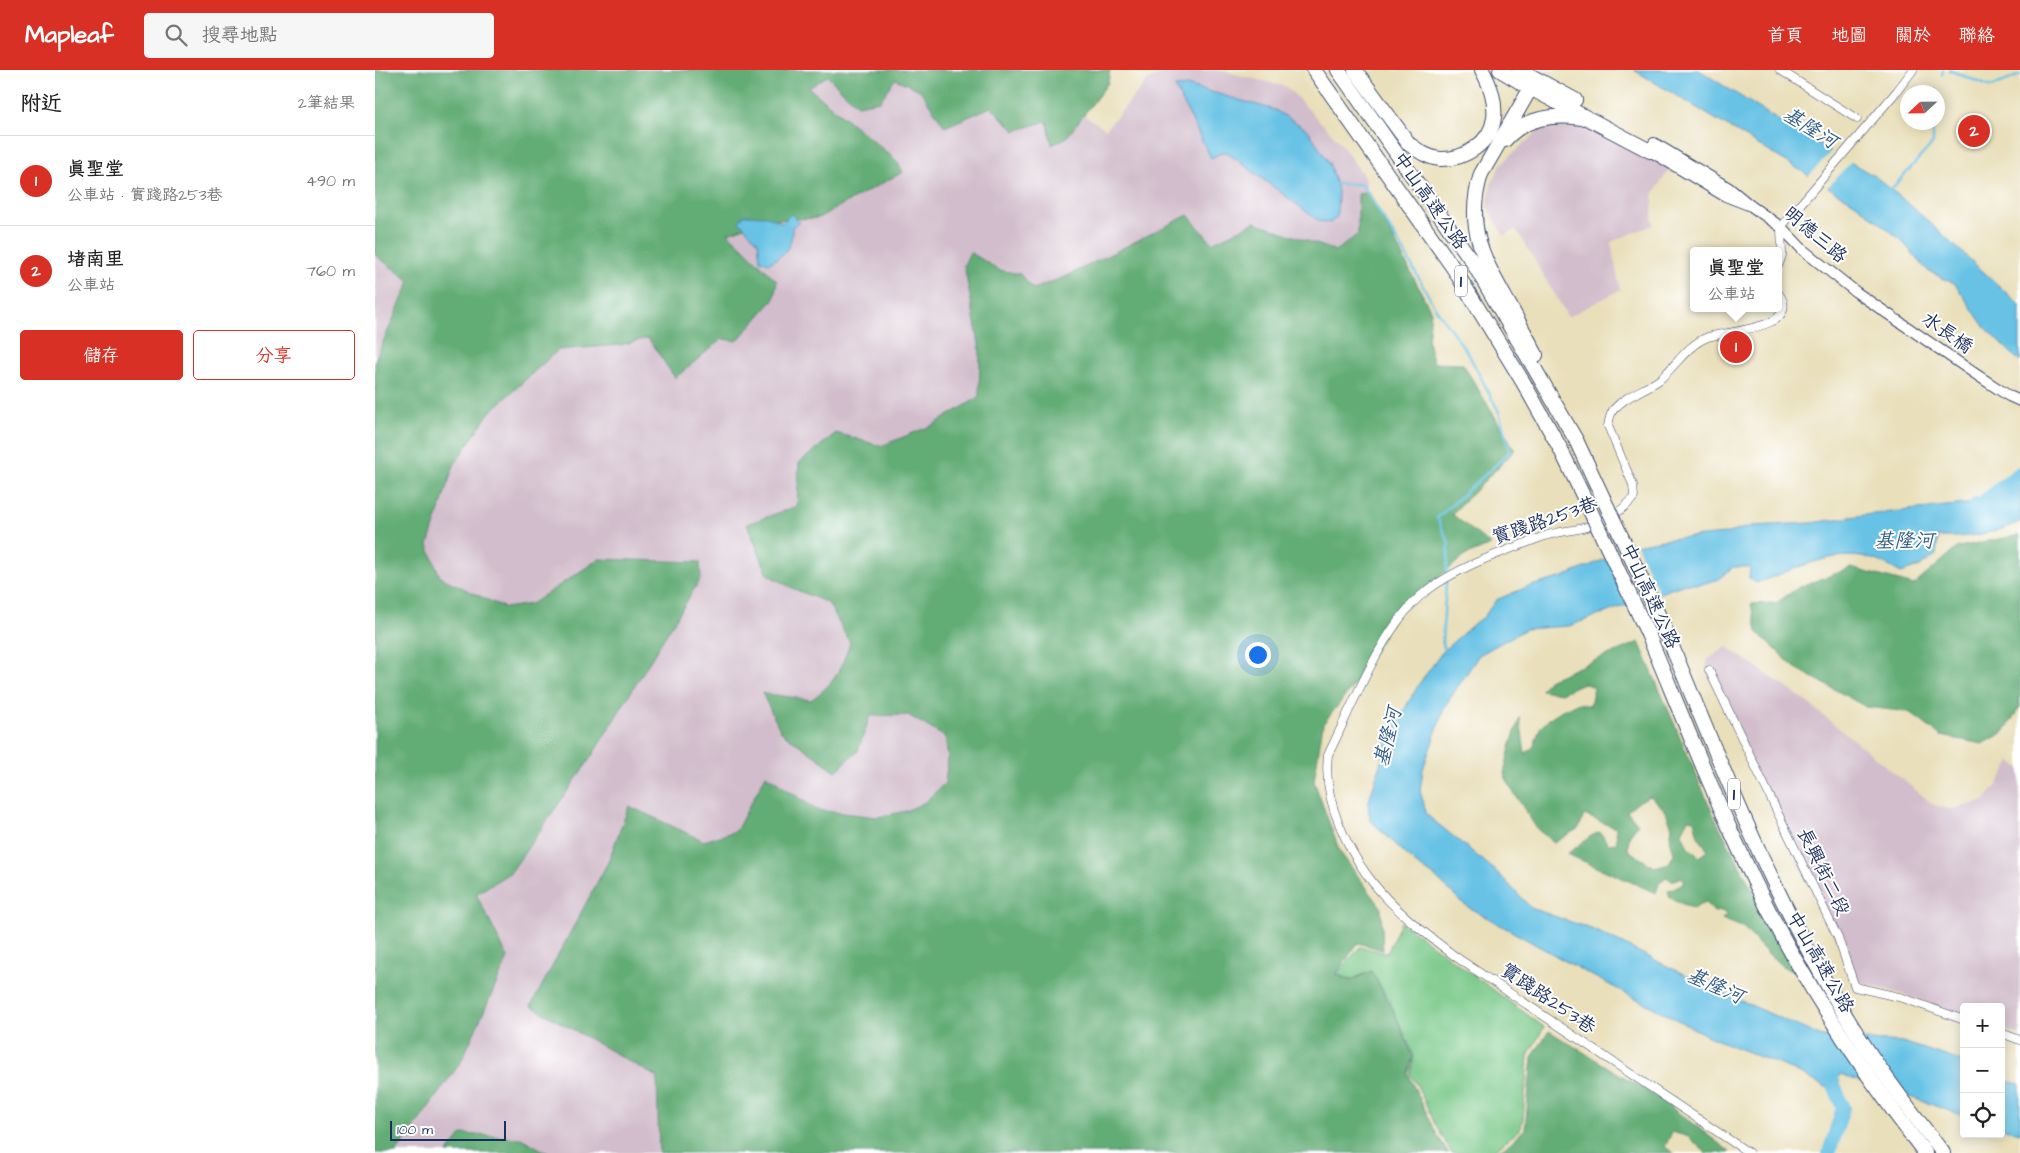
<!DOCTYPE html>
<html lang="zh-TW">
<head>
<meta charset="utf-8">
<style>
  :root { --surface:#fff; --page:#f6f6f6; --text:#222; --muted:#767676; --line:#e0e0e0; --accent:#d93025 }
  body { margin:0; font-family:"Architects Daughter","LXGW WenKai TC",sans-serif; background:var(--page); color:var(--text) }
  .controls { position:absolute; right:15px; bottom:15px; display:grid; overflow:hidden; border-radius:5px; box-shadow:0 2px 12px #0003 }
  .controls button { width:45px; height:45px; display:grid; place-items:center; padding:0; border:0; border-bottom:1px solid var(--line); background:var(--surface); color:var(--text); font:25px sans-serif }
  .compass { position:absolute; left:1525px; top:15px; width:45px; height:45px; border-radius:50%; background:var(--surface); box-shadow:0 2px 12px #0003; rotate:248deg }
  .scale { position:absolute; left:15px; bottom:12px; width:116px; box-sizing:border-box; padding-left:5px; border:2px solid #1b2f5e; border-top:0; font-size:14px; line-height:18px; white-space:nowrap; color:#1b2f5e; -webkit-text-stroke:4px #fff; paint-order:stroke }
  .you { position:absolute; left:882px; top:584px; width:18px; height:18px; margin:-12px; border:4px solid #fff; border-radius:50%; background:#1a73e8; box-shadow:0 0 0 8px #1a73e833 }
  .badge { display:grid; place-items:center; width:32px; height:32px; border-radius:50%; background:var(--accent); color:#fff; font-size:16px; font-weight:700 }
  .pin { position:absolute; translate:-50% -50%; border:2px solid #fff; box-shadow:0 1px 5px #0006 }
  .popup { position:absolute; left:1315px; top:177px; width:92px; height:65px; box-sizing:border-box; display:grid; place-content:center; border-radius:5px; background:var(--surface); filter:drop-shadow(0 1px 4px #0005); font-size:16px; white-space:nowrap; color:var(--muted) }
  .popup b { font-size:19px; color:var(--text) }
  .popup::after { content:''; position:absolute; left:50%; top:100%; margin-left:-10px; border:10px solid transparent; border-top-color:var(--surface) }
  .list { margin:0; padding:0; list-style:none }
  h2 { display:flex; justify-content:space-between; align-items:center; height:65px; margin:0; padding:0 20px; font-size:21px }
  h2 small { font-size:16px; font-weight:400; color:var(--muted) }
  .list li { display:grid; grid-template-columns:32px 1fr auto; gap:15px; align-items:center; box-sizing:border-box; height:90px; padding:0 20px; border-top:1px solid var(--line) }
  .list b { display:block; font-size:19px; white-space:nowrap }
  .list p { margin:0; font-size:16px; white-space:nowrap; color:var(--muted) }
  .list em { font-size:16px; font-style:normal; color:var(--muted) }
  .actions { display:flex; gap:10px; padding:15px 20px }
  .actions a { flex:1; padding:11px 0; border:1px solid var(--accent); border-radius:5px; text-align:center; font-size:18px; color:var(--accent) }
  .actions .main { background:var(--accent); color:#fff }
  .icon { flex:none; width:28px; height:28px; fill:none; stroke:currentColor; stroke-width:2; stroke-linecap:round; stroke-linejoin:round }
  .map { position:relative; flex:none; width:1645px; height:1083px; overflow:hidden }
  header { display:flex; align-items:center; gap:30px; box-sizing:border-box; height:70px; padding:0 25px; background:var(--accent); color:#fff }
  header strong { font-size:24px }
  nav { display:flex; gap:28px; margin-inline-start:auto; font-size:18px }
  .search { width:350px; height:45px; background:var(--page); display:flex; align-items:center; gap:12px; box-sizing:border-box; padding:0 18px; border-radius:5px; color:var(--muted); font-size:19px }
  main { display:flex }
  aside { flex:1; background:var(--surface) }
  .map>svg:first-child { display:block }
  .industrial { fill:#d1bdcb }
  .green { fill:#79c888; stroke:#4a7c73 }
  .forest { fill:#62ac74; stroke:#3e6e69; fill-rule:evenodd }
  .water { fill:#67c2e5; stroke:#4178a2 }
  .pier { fill:#e9dfba }
  .lines { fill:none; stroke-linecap:round; stroke-linejoin:round }
  .stream { stroke:#67c2e5; stroke-width:2.5 }
  .river { stroke:#67c2e5; stroke-width:14 }
  .minor-casing { stroke:#3a496c; stroke-width:9 }
  .tertiary-casing { stroke:#3a496c; stroke-width:12 }
  .motorway-casing { stroke:#3a496c; stroke-width:16 }
  .minor { stroke:#fff; stroke-width:8 }
  .tertiary { stroke:#fff; stroke-width:10 }
  .motorway { stroke:#fff; stroke-width:14 }
  .motorway-bridge-casing { stroke:#3a496c; stroke-width:16; stroke-linecap:butt }
  .motorway-bridge { stroke:#fff; stroke-width:14 }
  .labels { text-anchor:middle; dominant-baseline:central; stroke-width:4; stroke-linejoin:round; paint-order:stroke }
  .shield { fill:#fff; stroke:#5f6d8e; stroke-width:1 }
  .shield-label { font-size:18px; font-weight:bold; fill:#1b2f5e }
  .street-label { font-size:19px; fill:#1b2f5e; stroke:#fff }
  .water-label { font-size:20px; font-style:italic; fill:#325b86; stroke:#fff }
</style>
</head>
<body>
<header>
<strong>Mapleaf</strong>
<div class="search"><svg class="icon" aria-label="search" viewBox="0 0 24 24"><circle cx="10" cy="10" r="6"/><path d="M15 15l6 6"/></svg>搜尋地點</div>
<nav><a>首頁</a><a>地圖</a><a>關於</a><a>聯絡</a></nav>
</header>
<main>
<aside>
<h2>附近<small>2筆結果</small></h2>
<ul class="list">
<li><span class="badge">1</span><div><b>真聖堂</b><p>公車站 · 實踐路253巷</p></div><em>490 m</em></li>
<li><span class="badge">2</span><div><b>堵南里</b><p>公車站</p></div><em>760 m</em></li>
</ul>
<div class="actions"><a class="main">儲存</a><a>分享</a></div>
</aside>
<div class="map">
<svg width="1645" height="1083" viewBox="0 0 1645 1083">
  <rect width="100%" height="100%" fill="#fff"/>
  <filter id="ink" filterUnits="userSpaceOnUse"><feTurbulence type="fractalNoise" baseFrequency=".02" numOctaves="2"/><feDisplacementMap in="SourceGraphic" scale="10" xChannelSelector="R" yChannelSelector="G"/><feConvolveMatrix kernelMatrix="1 2 1 2 8 2 1 2 1" color-interpolation-filters="sRGB"/></filter>
  <filter id="wash" filterUnits="userSpaceOnUse"><feTurbulence type="fractalNoise" baseFrequency=".0096" numOctaves="4" result="noise"/><feDisplacementMap in="SourceGraphic" scale="20" xChannelSelector="R" yChannelSelector="G"/><feGaussianBlur stdDeviation="1.12" result="paint"/><feColorMatrix in="noise" values="0 0 0 0 0 0 0 0 0 0 0 0 0 0 0 0 0 1.4 0 .05"/><feComposite in="paint" operator="in"/></filter>
  <g filter="url(#wash)">
    <rect width="100%" height="100%" fill="#e9dfba"/>
    <g class="industrial">
      <polygon points="0,0 636,0 731,59 772,11 792,0 844,0 912,17 962,69 991,109 989,303 594,764 397,1083 0,1083"/>
      <polygon points="1177,53 1191,53 1229,62 1295,98 1279,123 1277,140 1278,155 1236,172 1245,220 1193,247 1141,159 1129,166 1112,137 1116,115 1126,94 1164,60"/>
      <polygon points="1352,577 1428,629 1559,735 1576,739 1609,731 1622,715 1636,691 1645,699 1645,965 1626,959 1626,937 1589,937 1589,946 1530,925 1481,911 1331,601 1333,589"/>
    </g>
    <polygon class="green" points="1026,852 1169,957 1153,986 1148,1049 1145,1060 1117,1082 1077,1083 1060,1054 1041,1013 1035,1005 1039,986 1014,930 996,901 975,910 962,904 985,877 1012,883"/>
    <g class="forest">
      <polygon points="0,0 735,0 733,13 691,68 677,75 672,51 640,61 616,37 570,57 545,20 520,9 505,31 482,35 452,6 434,18 521,90 528,102 443,148 390,150 353,163 402,211 399,229 362,271 347,269 300,308 273,268 245,275 183,280 114,343 79,395 53,475 65,507 130,538 156,534 224,489 325,492 326,508 215,689 136,802 101,824 133,888 86,992 21,1083 0,1083 0,290 35,211 0,185"/>
      <path d="M994 122 1056 241 1053 272 1059 293 1088 294 1140 380 1077 444 1116 475 1089 486 1021 545 976 619 948 654 939 711 965 782 1006 837 1008 880 983 873 961 904 975 911 996 901 1017 938 1038 987 1033 1004 1062 1065 1074 1083H284L282 1007 156 936 233 792 254 736 329 771 361 761 391 705 442 740 503 747 531 741 550 732 570 713 573 688 570 667 533 645 495 646 483 681 461 701 406 662 387 623 436 630C461 612 465 601 475 573L453 533 419 519 393 505 372 454 422 436 424 393 461 363 506 376 558 355 604 327 605 279 589 195 595 182 624 200 645 204 658 219 692 206 813 145 837 173 880 152 961 181 983 164V124Z"/>
      <polygon points="1645,465 1645,637 1629,662 1608,674 1566,666 1534,642 1491,637 1419,597 1382,562 1376,534 1401,533 1424,517 1476,498 1539,515 1583,477"/>
      <path d="M1264 572 1339 746 1420 902 1407 896 1389 880 1369 858 1347 849 1351 845 1347 841 1339 842 1329 832 1319 839 1295 828 1293 820 1299 819 1309 813 1306 807 1297 811 1291 807 1284 814 1281 823 1192 784 1216 766 1225 762 1233 774 1242 773 1241 758 1209 745 1204 758 1179 773 1162 759 1137 720 1129 704 1135 677 1145 647 1150 684 1159 676 1165 658 1176 647 1187 640 1204 633 1215 636 1219 617 1208 613 1186 623 1166 620 1173 610ZM1275 726 1290 740 1297 757 1295 769 1299 784 1294 793 1279 797 1253 780 1254 766 1263 754 1252 741 1265 731ZM1313 749 1319 750 1323 766 1333 781 1324 787 1313 777 1307 763Z"/>
      <polygon points="1174,961 1285,1029 1354,1081 1354,1083 1331,1083 1314,1067 1297,1062 1290,1077 1299,1083 1119,1083 1134,1074 1150,1059 1157,987"/>
      <polygon points="87,1064 146,1068 173,1083 72,1083"/>
    </g>
    <g class="water">
      <polygon points="1259,0 1324,0 1401,49 1501,107 1534,134 1645,235 1645,292 1608,255 1580,214 1553,201 1526,170 1481,134"/>
      <polygon points="815,16 900,40 933,60 954,93 963,121 962,147 955,153 944,151 850,81 836,88 800,17"/>
      <path d="M416 144 424 152 417 157C418 176 410 185 394 193L385 190 383 172 364 151 369 145 392 146 407 153Z"/>
      <path d="M1645 407V452C1618 464 1592 468 1563 467L1561 485 1546 496 1526 503C1514 496 1500 488 1486 487 1449 482 1415 502 1381 513L1374 508 1375 497H1358L1344 509 1327 514H1310L1194 556 1151 559 1104 585 1070 636 1048 699 1045 721 1052 745 1122 802 1156 838 1219 860 1329 914 1447 967 1528 972 1589 992V1046L1535 1027 1465 1005 1457 1020 1413 998 1335 967 1210 902 1091 836 1059 806 1040 793 995 750 993 734 1013 668 1044 614 1068 581 1102 551 1108 548 1121 530 1152 517 1188 507 1265 474 1294 469 1350 464 1377 456 1436 453 1489 445 1608 432Z"/>
      <polygon points="1626,1010 1645,1014 1645,1063 1626,1058"/>
    </g>
    <g class="pier">
      <polygon points="1458,79 1477,91 1451,119 1432,108"/>
      <polygon points="1261,473 1285,525 1255,536 1232,486"/>
    </g>
    <g class="lines">
      <g class="stream">
        <polyline points="1574,0 1616,17 1645,5"/>
        <polyline points="1567,5 1568,0"/>
        <polyline points="1561,22 1562,19"/>
        <polyline points="961,114 987,114 1030,183 1059,236 1094,285 1124,342 1135,382 1062,448 1074,473 1067,571 1071,583"/>
        <polyline points="1514,122 1558,73 1558,52"/>
      </g>
      <g class="river">
        <polyline points="1601,434 1607,433 1645,403"/>
        <polyline points="1453,999 1468,1038 1454,1083"/>
      </g>
    </g>
  </g>
  <g filter="url(#ink)">
    <g class="lines">
      <g class="minor-casing">
        <g id="minor">
          <polyline points="1405,0 1482,49"/>
          <polyline points="1404,194 1407,185 1406,157 1522,21 1538,0"/>
          <polyline points="1334,600 1463,868 1480,917 1528,928 1589,950"/>
          <polyline points="1626,963 1645,970"/>
          <path d="M1374 1083 1081 887C1029 847 990 818 965 756 955 733 950 710 953 685 977 637 1008 555 1050 522 1084 496 1127 482 1167 467 1182 461 1200 461 1215 456 1231 451 1249 440 1259 427L1258 415 1233 356C1234 351 1235 343 1239 339 1251 325 1270 320 1284 310 1300 297 1313 274 1333 267 1350 261 1428 259 1404 224"/>
        </g>
      </g>
      <g class="tertiary-casing">
        <polyline id="tertiary" points="1376,136 1348,125 1275,81 1279,73 1354,118 1376,136 1406,157 1428,180 1481,222 1602,305 1634,326 1645,331"/>
      </g>
      <g class="motorway-casing">
        <g id="motorway">
          <polyline points="939,0 1079,199 1148,312 1185,378 1213,436"/>
          <polyline points="963,0 1097,191 1201,370 1228,428"/>
          <path d="M980 0 1034 74C1044 81 1053 88 1065 89 1089 90 1116 73 1119 48 1121 30 1115 15 1107 0"/>
          <polyline points="1125,0 1155,18 1275,81"/>
          <polyline points="1145,0 1200,30"/>
          <path d="M1161 9 1106 104C1090 156 1107 186 1132 231 1142 249 1152 267 1161 285"/>
          <path d="M1130 70C1150 47 1178 44 1207 48"/>
          <path d="M1289 557C1346 695 1401 837 1482 964 1508 1005 1538 1044 1568 1083"/>
          <path d="M1273 564C1319 674 1362 787 1421 891 1459 958 1503 1022 1550 1083"/>
        </g>
      </g>
      <use href="#minor" class="minor"/>
      <use href="#tertiary" class="tertiary"/>
      <use href="#motorway" class="motorway"/>
      <g class="motorway-bridge-casing">
        <g id="motorway-bridge">
          <polyline points="1228,428 1289,557"/>
          <polyline points="1213,436 1273,564"/>
        </g>
      </g>
      <use href="#motorway-bridge" class="motorway-bridge"/>
    </g>
  </g>
  <g class="labels">
    <g class="shield">
      <rect x="1080" y="195.5" width="12" height="31" rx="4"/>
      <rect x="1353" y="708.5" width="12" height="31" rx="4"/>
    </g>
    <g class="shield-label">
      <text x="1086" y="211">1</text>
      <text x="1359" y="724">1</text>
    </g>
    <g class="street-label">
      <text transform="translate(1055 131) rotate(55)">中山高速公路</text>
      <text transform="translate(1440 165) rotate(40)">明德三路</text>
      <text transform="translate(1572 263) rotate(35)">水長橋</text>
      <text transform="translate(1170 451) rotate(-19)">實踐路253巷</text>
      <text transform="translate(1275 526) rotate(65)">中山高速公路</text>
      <text transform="translate(1448 802) rotate(64)">長興街二段</text>
      <text transform="translate(1445 892) rotate(60)">中山高速公路</text>
      <text transform="translate(1173 929) rotate(34)">實踐路253巷</text>
    </g>
    <g class="water-label">
      <text transform="translate(1435 58) rotate(32)">基隆河</text>
      <text x="1529" y="471">基隆河</text>
      <text transform="translate(1013 667) rotate(-76)">基隆河</text>
      <text transform="translate(1340 916) rotate(24)">基隆河</text>
    </g>
  </g>
</svg>
<div class="controls">
<button>+</button>
<button>−</button>
<button><svg class="icon" aria-label="locate" viewBox="0 0 24 24"><circle cx="12" cy="12" r="6"/><path d="M12 2v4M12 18v4M2 12h4M18 12h4"/></svg></button>
</div>
<svg class="compass" viewBox="-18 -18 36 36"><path d="M0-13l5 13h-10z" fill="#e53935"/><path d="M0 13l5-13h-10z" fill="#767676"/></svg>
<div class="scale">100 m</div>
<div class="you"></div>
<div class="pin badge" style="left:1361px;top:277px">1</div>
<div class="popup"><b>真聖堂</b>公車站</div>
<div class="pin badge" style="left:1599px;top:61px">2</div>
</div>
</main>
</body>
</html>
